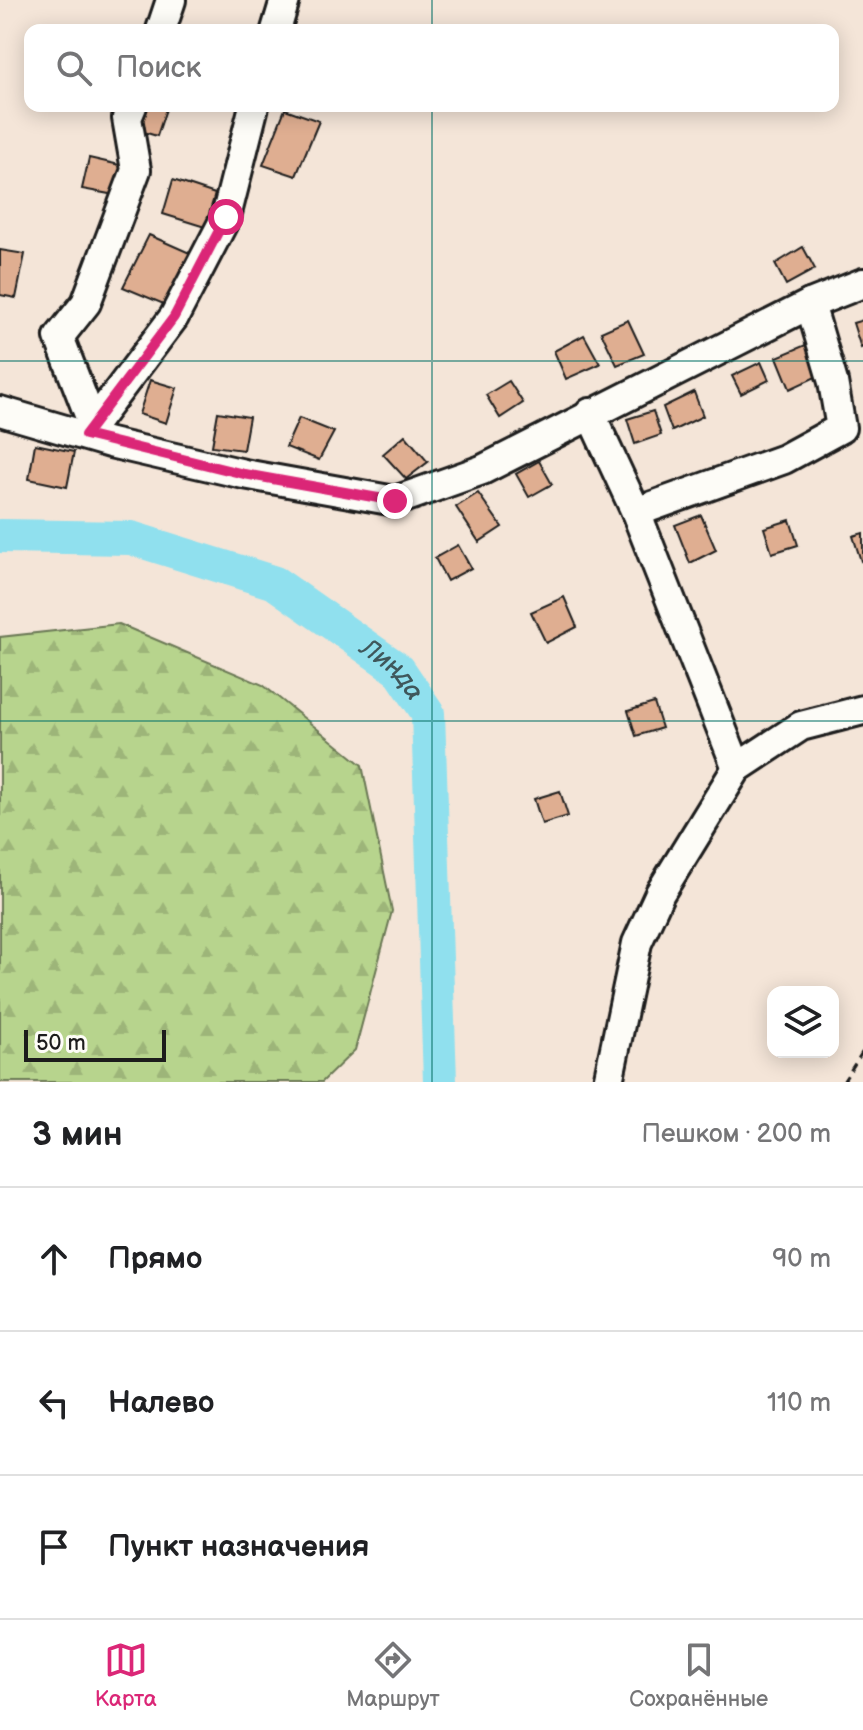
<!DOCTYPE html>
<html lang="ru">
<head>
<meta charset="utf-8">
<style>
  :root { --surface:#fff; --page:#f6f6f6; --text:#202124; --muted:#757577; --line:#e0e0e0; --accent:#db2777 }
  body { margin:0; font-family:"Balsamiq Sans",sans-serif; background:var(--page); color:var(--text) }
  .controls { position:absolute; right:24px; bottom:24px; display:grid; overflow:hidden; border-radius:16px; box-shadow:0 4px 20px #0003 }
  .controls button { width:72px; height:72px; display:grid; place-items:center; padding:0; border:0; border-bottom:2px solid var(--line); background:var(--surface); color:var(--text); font:40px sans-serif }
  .scale { position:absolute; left:24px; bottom:20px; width:142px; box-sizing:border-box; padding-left:8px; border:4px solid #1c1c1c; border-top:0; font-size:22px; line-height:28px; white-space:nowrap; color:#1c1c1c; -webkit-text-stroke:6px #fdfcf7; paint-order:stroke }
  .stop { position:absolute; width:24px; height:24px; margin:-18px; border:6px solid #db2777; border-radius:50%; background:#fff }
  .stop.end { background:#db2777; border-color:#fff; box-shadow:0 2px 8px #0008 }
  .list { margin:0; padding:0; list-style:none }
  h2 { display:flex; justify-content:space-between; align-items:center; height:104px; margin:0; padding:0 32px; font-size:34px }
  h2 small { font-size:26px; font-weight:400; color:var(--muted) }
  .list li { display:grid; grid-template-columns:52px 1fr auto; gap:24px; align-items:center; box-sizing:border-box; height:144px; padding:0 32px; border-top:2px solid var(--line) }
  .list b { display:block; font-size:30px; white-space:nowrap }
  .list em { font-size:26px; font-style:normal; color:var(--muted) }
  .icon { flex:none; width:44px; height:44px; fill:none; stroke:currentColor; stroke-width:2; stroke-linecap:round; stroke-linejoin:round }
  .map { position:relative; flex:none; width:863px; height:1082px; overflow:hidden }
  .search { position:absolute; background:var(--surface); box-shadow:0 4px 20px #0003; left:24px; right:24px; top:24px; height:88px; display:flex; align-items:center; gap:20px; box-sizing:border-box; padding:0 28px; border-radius:16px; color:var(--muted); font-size:30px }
  .sheet { height:536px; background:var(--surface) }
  nav { display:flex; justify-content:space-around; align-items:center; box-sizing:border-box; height:112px; border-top:2px solid var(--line); background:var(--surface); font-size:22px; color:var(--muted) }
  nav a { display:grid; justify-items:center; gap:4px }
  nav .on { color:var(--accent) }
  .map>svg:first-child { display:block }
  .forest { fill:url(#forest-firs); stroke:#6a7854; stroke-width:2 }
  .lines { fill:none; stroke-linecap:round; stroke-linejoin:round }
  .river { stroke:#90e0ee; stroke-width:34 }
  .building { fill:#dfae91; stroke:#1c1c1c; stroke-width:2 }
  .minor-casing { stroke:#1c1c1c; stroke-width:34 }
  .path { stroke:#1c1c1c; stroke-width:3; stroke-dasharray:8 6; stroke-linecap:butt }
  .minor { stroke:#fdfcf7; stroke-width:28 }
  .route { stroke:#db2777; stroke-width:10 }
  .grid { fill:none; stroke:#0f766e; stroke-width:2; stroke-opacity:0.55 }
  .labels { text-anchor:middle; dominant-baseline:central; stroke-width:6; stroke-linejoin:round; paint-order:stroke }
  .water-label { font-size:26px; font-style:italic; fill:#3f575b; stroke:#fdfcf7 }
</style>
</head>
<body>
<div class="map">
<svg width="863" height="1082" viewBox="0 0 863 1082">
  <defs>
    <pattern id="forest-firs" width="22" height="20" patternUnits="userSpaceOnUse" patternTransform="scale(2)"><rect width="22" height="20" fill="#b7d48d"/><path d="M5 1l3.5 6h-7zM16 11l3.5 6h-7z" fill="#9db579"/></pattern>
  </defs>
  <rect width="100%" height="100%" fill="#f4e5d8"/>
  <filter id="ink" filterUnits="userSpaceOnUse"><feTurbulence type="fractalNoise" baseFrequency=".0125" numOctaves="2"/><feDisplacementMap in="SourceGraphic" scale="16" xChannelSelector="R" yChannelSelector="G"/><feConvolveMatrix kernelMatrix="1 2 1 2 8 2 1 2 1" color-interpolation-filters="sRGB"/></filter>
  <g filter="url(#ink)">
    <polygon class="forest" points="119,624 263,685 362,765 392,911 355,1050 322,1082 0,1082 0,637"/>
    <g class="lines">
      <path class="river" id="s1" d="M0 536 131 538 275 583 399 670 428 713 440 1082"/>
    </g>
    <g class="building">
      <polygon points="147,106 167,106 157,136 140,131"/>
      <polygon points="285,109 319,121 296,176 263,165"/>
      <polygon points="89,158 124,166 115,195 82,189"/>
      <polygon points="173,180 215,194 205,227 163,214"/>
      <polygon points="149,235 192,254 166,305 123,287"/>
      <polygon points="803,247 815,269 786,285 775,264"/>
      <polygon points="0,250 25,254 16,298 0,295"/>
      <polygon points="628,320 644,354 617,365 601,332"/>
      <polygon points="863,320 863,347 861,348 853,323"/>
      <polygon points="584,335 600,364 566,379 554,351"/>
      <polygon points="808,344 820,375 790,389 777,357"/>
      <polygon points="761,362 769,380 741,394 732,376"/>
      <polygon points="150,380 177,388 166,423 139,414"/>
      <polygon points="509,381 523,403 500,418 486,395"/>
      <polygon points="694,392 703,416 672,431 663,407"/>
      <polygon points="653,411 661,435 635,444 627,419"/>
      <polygon points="218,412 249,417 243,450 212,446"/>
      <polygon points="299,418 334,432 319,460 286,447"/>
      <polygon points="405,435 428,462 406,479 383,454"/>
      <polygon points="35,444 74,452 67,487 29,479"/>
      <polygon points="539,461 552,484 529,497 516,474"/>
      <polygon points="478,493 502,527 479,542 456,507"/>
      <polygon points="701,515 716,550 690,563 675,525"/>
      <polygon points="790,520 798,545 772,553 764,528"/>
      <polygon points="863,533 863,560 861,561 853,536"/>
      <polygon points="458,545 471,568 447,581 435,558"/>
      <polygon points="564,597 577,627 546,643 531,612"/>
      <polygon points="654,703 662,728 636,736 628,711"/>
      <polygon points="560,791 568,816 542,824 534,799"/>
    </g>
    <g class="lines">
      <g class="minor-casing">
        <g id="minor">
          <polyline points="161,30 171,0"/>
          <polyline points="276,30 285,0"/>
          <polyline points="0,411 110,443 244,474 395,501 482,470 810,304 863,283"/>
          <polyline points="590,413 636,512"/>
          <polyline points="93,425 59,337 86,303 136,170 127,118 132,106"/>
          <polyline points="85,435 174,317 226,217 254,106"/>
          <polyline points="737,768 636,512 784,459 841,428 833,382 810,304"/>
          <polyline points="608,1082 637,943 660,893 737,768 801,726 863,710"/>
        </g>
      </g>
      <polyline class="path" points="843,1082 863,1051"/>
      <use href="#minor" class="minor"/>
    </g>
  </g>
  <g class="lines" filter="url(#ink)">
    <polyline class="route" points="226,217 174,317 85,435 244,474 395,501"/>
  </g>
  <path class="grid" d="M432 0V30M432 106V1082M0 361H863M0 721H863"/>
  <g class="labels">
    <g class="water-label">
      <text stroke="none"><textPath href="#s1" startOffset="428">Линда</textPath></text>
    </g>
  </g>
</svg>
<div class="controls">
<button><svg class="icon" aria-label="layers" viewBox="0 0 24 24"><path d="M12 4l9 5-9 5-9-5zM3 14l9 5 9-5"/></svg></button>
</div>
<div class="scale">50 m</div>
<div class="stop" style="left:226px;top:217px"></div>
<div class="stop end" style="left:395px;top:501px"></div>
<div class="search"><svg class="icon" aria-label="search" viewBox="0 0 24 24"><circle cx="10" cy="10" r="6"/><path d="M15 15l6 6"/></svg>Поиск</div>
</div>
<section class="sheet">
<h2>3 мин<small>Пешком · 200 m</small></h2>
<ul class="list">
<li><svg class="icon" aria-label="ahead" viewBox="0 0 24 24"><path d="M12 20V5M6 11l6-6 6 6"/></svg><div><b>Прямо</b></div><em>90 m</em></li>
<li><svg class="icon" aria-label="left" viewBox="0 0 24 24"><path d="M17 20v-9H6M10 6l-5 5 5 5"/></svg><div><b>Налево</b></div><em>110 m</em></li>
<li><svg class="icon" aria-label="arrive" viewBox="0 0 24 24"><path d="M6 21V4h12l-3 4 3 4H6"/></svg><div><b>Пункт назначения</b></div></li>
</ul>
</section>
<nav>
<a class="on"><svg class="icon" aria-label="map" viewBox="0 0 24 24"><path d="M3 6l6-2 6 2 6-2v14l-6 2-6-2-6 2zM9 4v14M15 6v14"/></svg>Карта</a>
<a><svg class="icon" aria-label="directions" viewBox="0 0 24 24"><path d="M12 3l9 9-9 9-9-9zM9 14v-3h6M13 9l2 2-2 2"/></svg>Маршрут</a>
<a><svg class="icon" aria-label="saved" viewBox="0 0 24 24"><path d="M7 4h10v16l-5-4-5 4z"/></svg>Сохранённые</a>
</nav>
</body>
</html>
